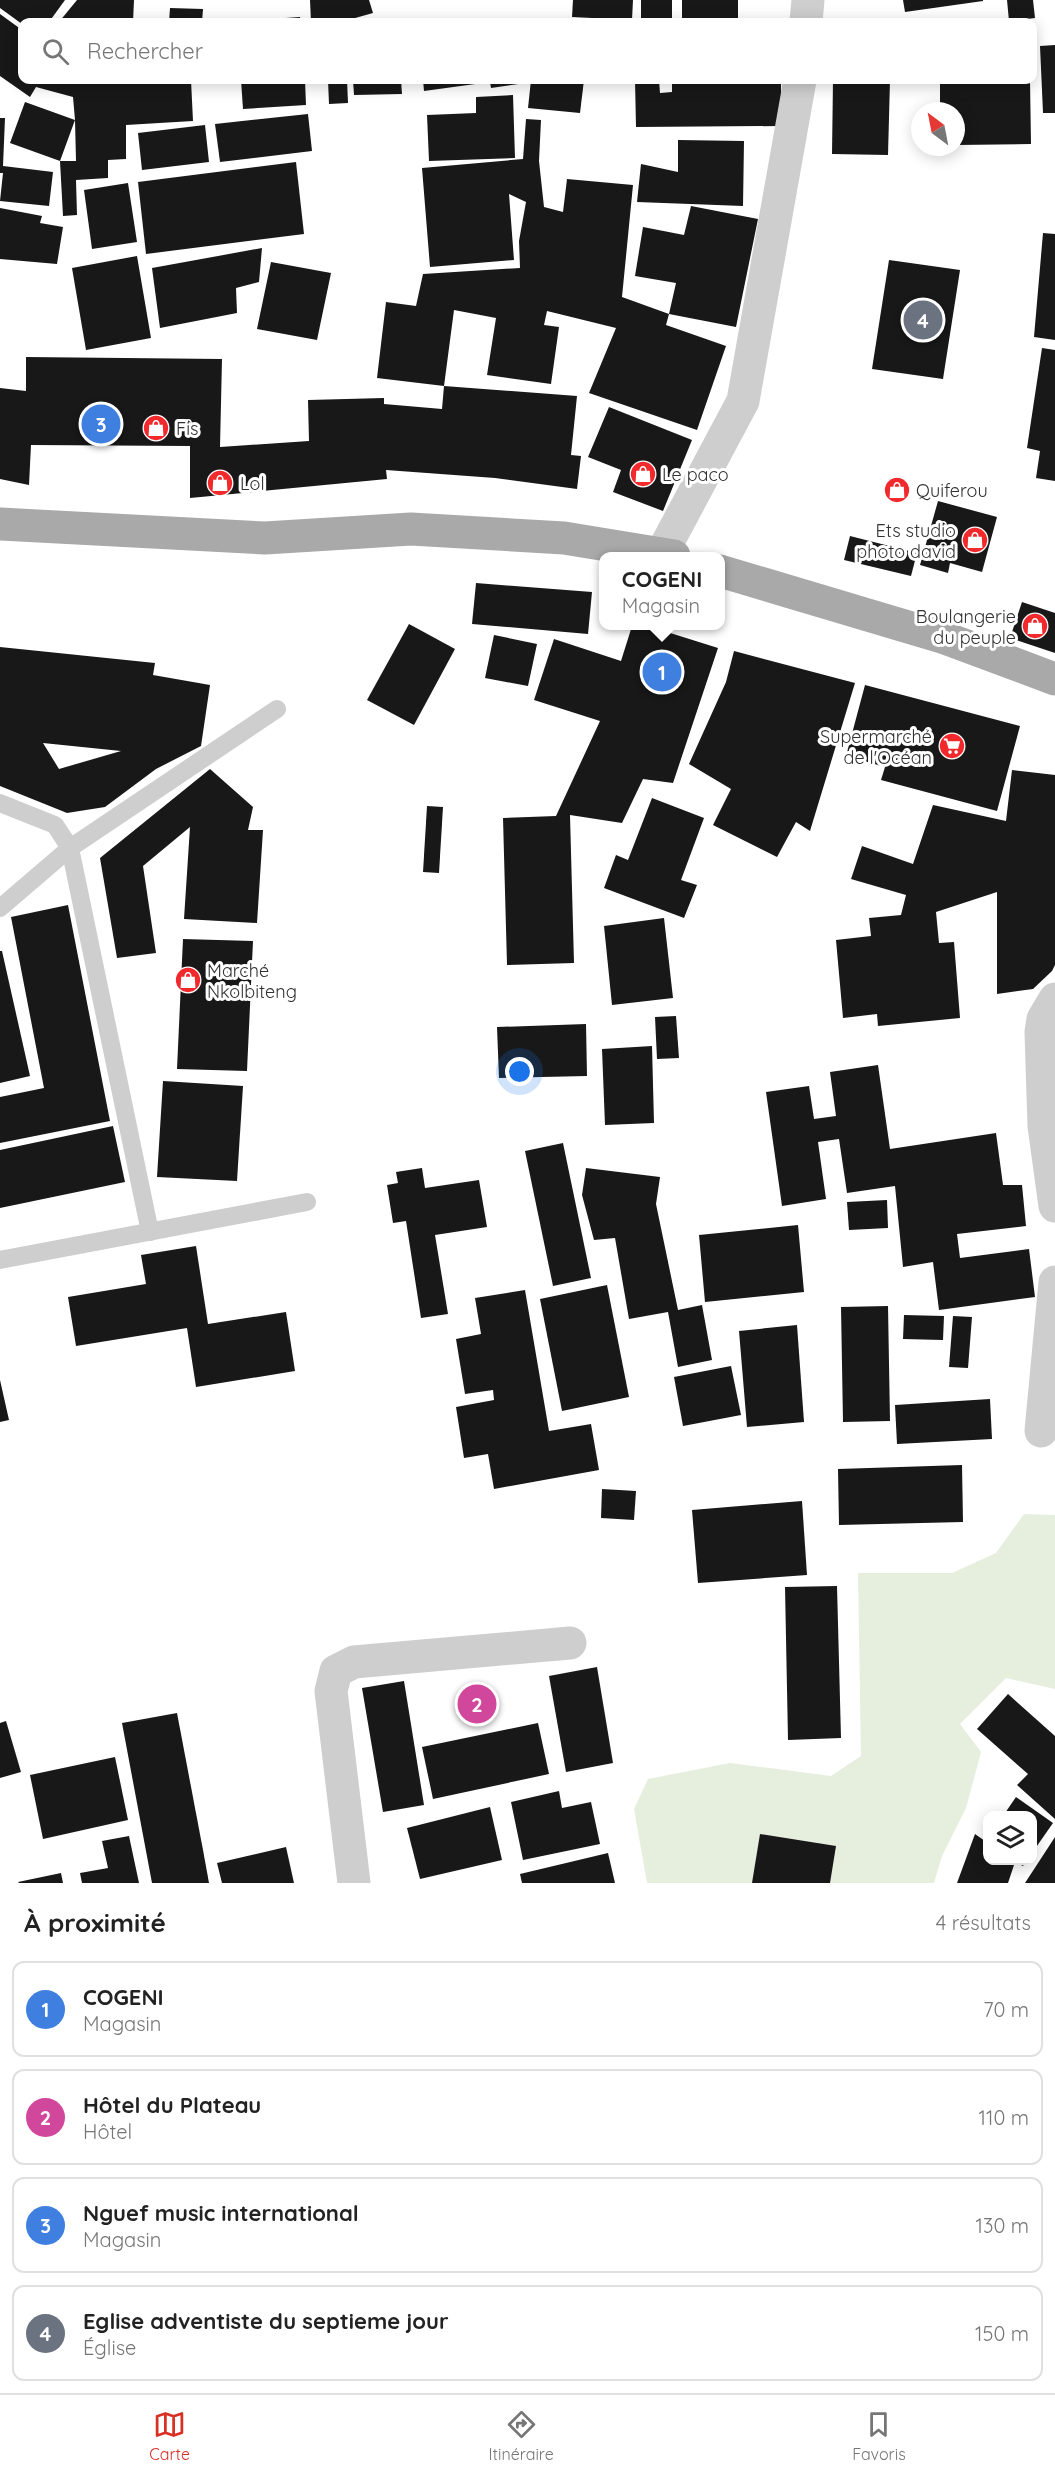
<!DOCTYPE html>
<html lang="fr">
<head>
<meta charset="utf-8">
<style>
  :root { --surface:#fff; --page:#f2f2f2; --text:#222; --muted:#767676; --line:#e0e0e0; --accent:#d93025 }
  body { margin:0; font-family:Quicksand,sans-serif; background:var(--page); color:var(--text) }
  .controls { position:absolute; right:18px; bottom:18px; display:grid; overflow:hidden; border-radius:12px; box-shadow:0 3px 15px #0003 }
  .controls button { width:54px; height:54px; display:grid; place-items:center; padding:0; border:0; border-bottom:2px solid var(--line); background:var(--surface); color:var(--text); font:30px sans-serif }
  .compass { position:absolute; left:911px; top:102px; width:54px; height:54px; border-radius:50%; background:var(--surface); box-shadow:0 3px 15px #0003; rotate:328deg }
  .you { position:absolute; left:520px; top:1072px; width:21px; height:21px; margin:-15px; border:4px solid #fff; border-radius:50%; background:#1a73e8; box-shadow:0 0 0 9px #1a73e833 }
  .badge { display:grid; place-items:center; width:39px; height:39px; border-radius:50%; background:var(--accent); color:#fff; font-size:20px; font-weight:700 }
  .pin { position:absolute; translate:-50% -50%; border:3px solid #fff; box-shadow:0 2px 6px #0006 }
  .popup { position:absolute; left:599px; top:552px; width:126px; height:78px; box-sizing:border-box; display:grid; place-content:center; border-radius:12px; background:var(--surface); filter:drop-shadow(0 2px 4px #0005); font-size:20px; white-space:nowrap; color:var(--muted) }
  .popup b { font-size:22px; color:var(--text) }
  .popup::after { content:''; position:absolute; left:50%; top:100%; margin-left:-12px; border:12px solid transparent; border-top-color:var(--surface) }
  .list { margin:0; padding:0; list-style:none }
  h2 { display:flex; justify-content:space-between; align-items:center; height:78px; margin:0; padding:0 24px; font-size:26px }
  h2 small { font-size:20px; font-weight:400; color:var(--muted) }
  .list li { display:grid; grid-template-columns:39px 1fr auto; gap:18px; align-items:center; box-sizing:border-box; height:96px; margin:0 12px 12px; padding:0 12px; border:2px solid var(--line); border-radius:12px }
  .list b { display:block; font-size:22px; white-space:nowrap }
  .list p { margin:0; font-size:20px; white-space:nowrap; color:var(--muted) }
  .list em { font-size:20px; font-style:normal; color:var(--muted) }
  .icon { flex:none; width:33px; height:33px; fill:none; stroke:currentColor; stroke-width:2; stroke-linecap:round; stroke-linejoin:round }
  .map { position:relative; flex:none; width:1055px; height:1883px; overflow:hidden }
  .search { position:absolute; background:var(--surface); box-shadow:0 3px 15px #0003; left:18px; right:18px; top:18px; height:66px; display:flex; align-items:center; gap:15px; box-sizing:border-box; padding:0 21px; border-radius:12px; color:var(--muted); font-size:22px }
  .sheet { height:510px; background:var(--surface) }
  nav { display:flex; justify-content:space-around; align-items:center; box-sizing:border-box; height:84px; border-top:2px solid var(--line); background:var(--surface); font-size:16px; color:var(--muted) }
  nav a { display:grid; justify-items:center; gap:3px }
  nav .on { color:var(--accent) }
  .map>svg:first-child { display:block }
  .green { fill:#e6eede }
  .building { fill:#181818; fill-rule:evenodd }
  .lines { fill:none; stroke-linecap:round; stroke-linejoin:round }
  .service { stroke:#cecece; stroke-width:18 }
  .minor { stroke:#cecece; stroke-width:33 }
  .primary { stroke:#a9a9a9; stroke-width:33 }
  .labels { text-anchor:middle; dominant-baseline:central; stroke-width:6; stroke-linejoin:round; paint-order:stroke }
  .poi-label { font-size:18px; fill:#313131; stroke:#fff; text-anchor:start }
</style>
</head>
<body>
<div class="map">
<svg width="1055" height="1883" viewBox="0 0 1055 1883">
  <rect width="100%" height="100%" fill="#fff"/>
  <polygon class="green" points="1024,1514 1055,1515 1055,1689 1006,1678 960,1724 981,1752 966,1808 942,1856 934,1883 647,1883 634,1809 648,1779 730,1763 831,1776 861,1756 858,1573 952,1573 996,1553"/>
  <g class="building">
    <polygon points="0,0 65,0 49,22 22,24 0,8"/>
    <polygon points="77,0 134,0 133,22 59,22"/>
    <polygon points="310,0 369,0 373,13 341,22 311,22"/>
    <polygon points="573,0 633,0 632,20 572,17"/>
    <rect x="641" y="0" width="31" height="19"/>
    <rect x="682" y="0" width="56" height="22"/>
    <polygon points="903,0 983,0 983,1 905,12"/>
    <polygon points="1007,0 1033,0 1035,18 1009,21"/>
    <polygon points="170,8 203,9 202,22 169,22"/>
    <polygon points="0,14 22,30 22,80 191,80 193,121 126,125 126,159 108,160 108,178 76,180 77,215 63,216 60,161 10,143 25,102 75,120 60,161 76,161 75,120 73,97 36,87 30,97 0,76"/>
    <polygon points="300,17 301,22 245,22 245,21"/>
    <polygon points="515,19 516,22 499,22 499,21"/>
    <polygon points="1055,45 1055,113 1043,113 1040,46"/>
    <polygon points="241,80 305,80 306,105 243,109"/>
    <polygon points="328,80 347,80 348,103 329,104"/>
    <polygon points="353,80 401,80 402,94 354,95"/>
    <polygon points="423,80 524,80 525,83 491,88 490,82 424,91"/>
    <polygon points="531,80 584,80 580,113 528,108"/>
    <polygon points="635,80 659,80 660,93 672,92 672,80 781,80 781,126 636,127"/>
    <polygon points="833,80 890,80 888,155 832,154"/>
    <polygon points="940,80 1030,80 1031,144 956,145 956,111 940,111"/>
    <polygon points="513,95 515,158 429,161 427,115 476,113 476,97"/>
    <polygon points="308,114 312,151 220,162 215,124"/>
    <polygon points="0,118 5,118 3,166 53,172 49,206 0,201 3,173 0,173"/>
    <polygon points="526,119 541,120 539,161 544,207 563,212 567,179 633,185 622,297 669,314 666,325 726,346 697,430 589,393 616,328 547,311 544,325 559,327 551,384 487,375 496,318 454,310 444,386 377,378 386,302 416,306 423,274 520,268 519,241 526,202 509,194 514,260 430,267 422,168 523,159"/>
    <polygon points="205,125 209,162 142,170 138,133"/>
    <polygon points="678,140 744,141 743,206 637,202 641,164 678,172"/>
    <polygon points="296,162 304,234 146,254 138,182"/>
    <polygon points="128,183 137,242 92,249 84,190"/>
    <polygon points="691,206 758,219 736,327 669,314 676,283 635,276 643,227 684,235"/>
    <polygon points="0,208 42,216 40,223 63,227 57,264 0,259"/>
    <polygon points="1043,233 1055,234 1055,340 1034,337"/>
    <polygon points="262,248 259,282 236,288 237,313 160,328 152,268"/>
    <polygon points="137,256 151,338 86,350 72,268"/>
    <polygon points="889,260 960,270 943,379 872,369"/>
    <polygon points="271,262 331,273 317,340 257,329"/>
    <polygon points="1042,348 1055,350 1055,481 1036,478 1040,451 1027,448"/>
    <polygon points="26,357 222,359 220,447 309,441 308,400 384,398 384,404 442,409 444,386 577,396 571,455 581,456 577,489 495,478 386,470 387,479 190,498 190,446 31,445 29,485 0,479 0,388 26,391"/>
    <polygon points="609,407 692,440 663,511 613,492 621,470 588,457"/>
    <polygon points="938,501 997,517 982,572 950,563 948,573 920,565"/>
    <polygon points="850,536 917,553 911,576 844,560"/>
    <polygon points="476,583 592,592 588,634 472,624"/>
    <polygon points="1022,602 1055,613 1055,653 1010,638"/>
    <polygon points="409,624 455,649 414,725 367,700"/>
    <polygon points="632,626 648,626 718,648 673,783 643,779 622,823 570,815 574,963 507,965 503,818 556,816 600,721 534,700 554,639 621,661"/>
    <polygon points="494,635 537,644 528,686 485,678"/>
    <path d="M0 647 155 663 153 675 210 685 201 746 156 769 105 807 67 813 0 786ZM43 743 121 751 59 769Z"/>
    <polygon points="734,651 855,683 810,831 796,822 777,857 713,825 731,789 689,764 726,682"/>
    <polygon points="865,685 1020,726 997,811 881,780 885,767 846,756"/>
    <polygon points="210,769 253,807 248,830 263,830 257,923 184,919 190,827 143,866 156,953 117,958 100,858"/>
    <polygon points="1012,770 1055,775 1055,965 1052,971 1033,989 997,994 997,892 936,912 939,943 954,942 960,1018 878,1026 877,1014 843,1018 836,940 871,936 869,918 901,915 906,895 851,879 862,846 913,864 933,805 1006,821"/>
    <polygon points="652,798 704,818 681,880 697,885 684,918 604,888 616,855 628,860"/>
    <polygon points="427,806 443,807 439,873 423,872"/>
    <polygon points="68,905 110,1121 0,1143 0,1097 44,1088 11,917"/>
    <polygon points="664,918 673,998 612,1005 604,926"/>
    <polygon points="183,939 253,941 247,1071 177,1069"/>
    <polygon points="0,951 2,951 30,1076 0,1083"/>
    <polygon points="676,1016 679,1058 657,1059 655,1017"/>
    <polygon points="586,1024 587,1076 499,1078 497,1027"/>
    <polygon points="652,1046 654,1123 605,1125 602,1049"/>
    <polygon points="878,1065 890,1149 996,1133 1003,1185 1022,1185 1026,1226 957,1234 960,1258 1029,1249 1035,1297 939,1310 933,1262 903,1267 895,1186 847,1193 839,1139 818,1142 826,1199 782,1206 766,1092 809,1086 814,1119 836,1116 830,1072"/>
    <polygon points="163,1081 243,1086 237,1181 157,1177"/>
    <polygon points="113,1126 125,1182 0,1208 0,1150"/>
    <polygon points="563,1143 591,1278 553,1286 525,1151"/>
    <polygon points="422,1168 425,1188 479,1180 487,1227 435,1235 448,1314 421,1318 406,1221 393,1223 387,1185 398,1183 396,1172"/>
    <polygon points="586,1168 660,1177 656,1204 678,1310 702,1305 712,1360 678,1367 668,1312 629,1319 615,1238 594,1240 582,1195"/>
    <polygon points="887,1200 888,1228 849,1230 847,1202"/>
    <polygon points="798,1225 804,1292 705,1302 699,1235"/>
    <polygon points="196,1246 208,1324 286,1312 295,1371 196,1387 187,1328 76,1346 68,1297 146,1284 141,1255"/>
    <polygon points="607,1285 629,1397 562,1411 540,1299"/>
    <polygon points="525,1290 549,1431 591,1424 599,1470 494,1489 488,1454 464,1458 456,1407 494,1400 493,1390 465,1394 456,1339 481,1334 475,1298"/>
    <polygon points="888,1306 890,1421 843,1422 841,1307"/>
    <polygon points="904,1315 944,1316 943,1340 903,1339"/>
    <polygon points="953,1316 972,1317 968,1368 949,1367"/>
    <polygon points="797,1325 804,1422 747,1427 739,1331"/>
    <polygon points="731,1366 741,1415 683,1426 674,1377"/>
    <polygon points="0,1380 9,1420 0,1422"/>
    <polygon points="990,1399 992,1439 897,1444 895,1405"/>
    <polygon points="962,1465 963,1522 839,1525 838,1469"/>
    <polygon points="602,1489 636,1491 634,1520 601,1518"/>
    <polygon points="802,1501 807,1575 698,1583 692,1510"/>
    <polygon points="837,1586 841,1738 788,1740 785,1587"/>
    <polygon points="597,1667 613,1763 566,1772 549,1676"/>
    <polygon points="404,1681 424,1805 383,1812 362,1688"/>
    <polygon points="1008,1694 1055,1736 1055,1819 1017,1785 1028,1774 977,1729"/>
    <polygon points="177,1713 203,1850 209,1883 152,1883 122,1723"/>
    <polygon points="6,1721 21,1772 0,1778 0,1723"/>
    <polygon points="538,1723 549,1774 433,1799 422,1747"/>
    <polygon points="115,1757 128,1820 43,1839 30,1775"/>
    <polygon points="559,1791 562,1808 591,1802 600,1844 523,1860 511,1802"/>
    <polygon points="1016,1797 1053,1823 1032,1853 1032,1816 1003,1816"/>
    <polygon points="490,1807 502,1860 420,1879 407,1828"/>
    <polygon points="760,1834 836,1846 830,1883 752,1883"/>
    <polygon points="975,1834 985,1841 988,1838 988,1860 1027,1860 1023,1866 1015,1862 1008,1883 957,1883"/>
    <polygon points="129,1836 139,1883 82,1883 80,1873 108,1868 102,1841"/>
    <polygon points="1055,1837 1055,1883 1025,1883"/>
    <polygon points="286,1847 294,1883 222,1883 217,1863"/>
    <polygon points="608,1853 615,1883 522,1883 520,1874"/>
    <polygon points="61,1873 63,1883 19,1883 18,1882"/>
  </g>
  <g class="lines">
    <g class="service">
      <polyline points="0,803 55,825 70,848 150,1232"/>
      <polyline points="0,908 70,848 277,709"/>
      <polyline points="0,1260 307,1202"/>
    </g>
    <g class="minor">
      <polyline points="806,22 808,0"/>
      <polyline points="662,553 743,401 800,80"/>
      <polyline points="1055,999 1043,1019 1041,1032 1044,1126 1055,1206"/>
      <polyline points="1041,1431 1055,1282"/>
      <polyline points="354,1883 331,1691 336,1671 354,1662 570,1643"/>
    </g>
    <g class="primary">
      <polyline points="0,524 265,538 411,529 564,538 674,556"/>
      <polyline points="720,571 945,638 1055,679"/>
    </g>
  </g>
  <defs>
    <g id="shop-disc" transform="scale(1.35)"><circle r="9.5" fill="#f1292c" stroke="#fff"/><path d="M-5-2.5h2.3a2.7 3.5 0 0 1 5.4 0H5L5.5 6h-11ZM-1.5-2.5h3a1.5 2.3 0 0 0-3 0Z" fill="#fff"/></g>
    <g id="supermarket-disc" transform="scale(1.35)"><circle r="9.5" fill="#f1292c" stroke="#fff"/><path d="M-6-5.5h2.5l.6 2H6L4.5 2H-2.5L-4.4-4H-6ZM-1.5 3.2a1.3 1.3 0 1 0 .1 0ZM3 3.2a1.3 1.3 0 1 0 .1 0Z" fill="#fff"/></g>
  </defs>
  <g fill-rule="evenodd">
    <use href="#shop-disc" x="156" y="428"/>
    <use href="#shop-disc" x="643" y="474"/>
    <use href="#shop-disc" x="220" y="483"/>
    <use href="#shop-disc" x="897" y="490"/>
    <use href="#shop-disc" x="975" y="540"/>
    <use href="#shop-disc" x="1035" y="626"/>
    <use href="#supermarket-disc" x="952" y="746"/>
    <use href="#shop-disc" x="188" y="980"/>
  </g>
  <g class="labels">
    <g class="poi-label">
      <text x="176" y="428">Fis</text>
      <text x="662" y="474">Le paco</text>
      <text x="240" y="483">Lol</text>
      <text x="916" y="490">Quiferou</text>
      <text x="956" y="530" text-anchor="end">Ets studio<tspan x="956" dy="21">photo david</tspan></text>
      <text x="1016" y="616" text-anchor="end">Boulangerie<tspan x="1016" dy="21">du peuple</tspan></text>
      <text x="932" y="736" text-anchor="end">Supermarché<tspan x="932" dy="21">de l'Océan</tspan></text>
      <text x="207" y="970">Marché<tspan x="207" dy="21">Nkolbiteng</tspan></text>
    </g>
  </g>
</svg>
<div class="controls">
<button><svg class="icon" aria-label="layers" viewBox="0 0 24 24"><path d="M12 4l9 5-9 5-9-5zM3 14l9 5 9-5"/></svg></button>
</div>
<svg class="compass" viewBox="-18 -18 36 36"><path d="M0-13l5 13h-10z" fill="#e53935"/><path d="M0 13l5-13h-10z" fill="#767676"/></svg>
<div class="you"></div>
<div class="pin badge" style="left:662px;top:672px;background:#3f7fe0">1</div>
<div class="popup"><b>COGENI</b>Magasin</div>
<div class="pin badge" style="left:477px;top:1704px;background:#d1479c">2</div>
<div class="pin badge" style="left:101px;top:424px;background:#3f7fe0">3</div>
<div class="pin badge" style="left:923px;top:320px;background:#6b7280">4</div>
<div class="search"><svg class="icon" aria-label="search" viewBox="0 0 24 24"><circle cx="10" cy="10" r="6"/><path d="M15 15l6 6"/></svg>Rechercher</div>
</div>
<section class="sheet">
<h2>À proximité<small>4 résultats</small></h2>
<ul class="list">
<li><span class="badge" style="background:#3f7fe0">1</span><div><b>COGENI</b><p>Magasin</p></div><em>70 m</em></li>
<li><span class="badge" style="background:#d1479c">2</span><div><b>Hôtel du Plateau</b><p>Hôtel</p></div><em>110 m</em></li>
<li><span class="badge" style="background:#3f7fe0">3</span><div><b>Nguef music international</b><p>Magasin</p></div><em>130 m</em></li>
<li><span class="badge" style="background:#6b7280">4</span><div><b>Eglise adventiste du septieme jour</b><p>Église</p></div><em>150 m</em></li>
</ul>
</section>
<nav>
<a class="on"><svg class="icon" aria-label="map" viewBox="0 0 24 24"><path d="M3 6l6-2 6 2 6-2v14l-6 2-6-2-6 2zM9 4v14M15 6v14"/></svg>Carte</a>
<a><svg class="icon" aria-label="directions" viewBox="0 0 24 24"><path d="M12 3l9 9-9 9-9-9zM9 14v-3h6M13 9l2 2-2 2"/></svg>Itinéraire</a>
<a><svg class="icon" aria-label="saved" viewBox="0 0 24 24"><path d="M7 4h10v16l-5-4-5 4z"/></svg>Favoris</a>
</nav>
</body>
</html>
